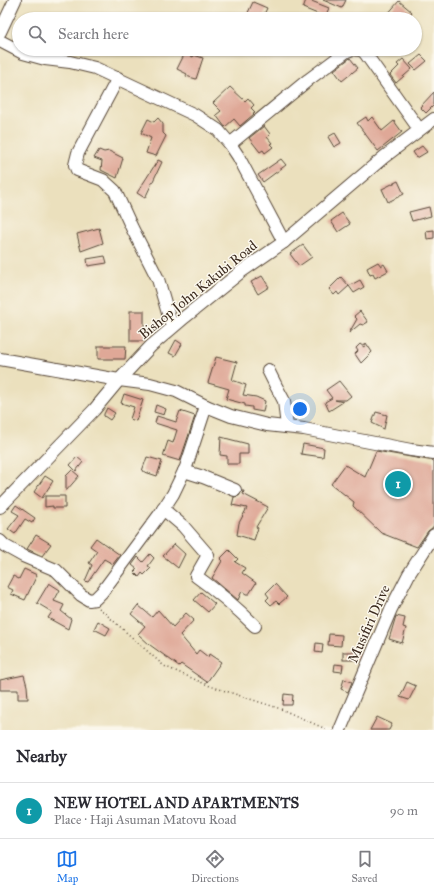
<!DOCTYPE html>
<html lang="en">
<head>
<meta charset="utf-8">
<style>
  :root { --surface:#fff; --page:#f7f7f7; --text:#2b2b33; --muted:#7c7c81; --line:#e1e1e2; --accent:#1a73e8 }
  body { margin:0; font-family:"IM FELL Great Primer",serif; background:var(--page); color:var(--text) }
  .you { position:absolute; left:300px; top:409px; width:14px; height:14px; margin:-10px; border:3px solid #fff; border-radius:50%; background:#1a73e8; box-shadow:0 0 0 6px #1a73e833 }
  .badge { display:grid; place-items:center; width:26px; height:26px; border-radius:50%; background:var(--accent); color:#fff; font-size:13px; font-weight:700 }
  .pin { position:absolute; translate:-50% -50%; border:2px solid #fff; box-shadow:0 1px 4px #0006 }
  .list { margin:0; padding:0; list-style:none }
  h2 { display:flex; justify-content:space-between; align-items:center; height:52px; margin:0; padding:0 16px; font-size:17px }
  h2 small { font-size:13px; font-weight:400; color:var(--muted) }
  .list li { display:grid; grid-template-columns:26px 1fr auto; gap:12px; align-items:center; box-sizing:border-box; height:56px; padding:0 16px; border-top:1px solid var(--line) }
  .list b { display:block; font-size:15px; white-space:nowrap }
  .list p { margin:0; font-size:13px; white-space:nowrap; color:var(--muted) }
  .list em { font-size:13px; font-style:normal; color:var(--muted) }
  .icon { flex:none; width:22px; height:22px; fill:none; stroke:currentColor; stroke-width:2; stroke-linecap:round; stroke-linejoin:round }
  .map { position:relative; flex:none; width:434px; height:730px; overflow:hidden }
  .search { position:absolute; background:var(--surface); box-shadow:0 1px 3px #0004; left:12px; right:12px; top:12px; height:44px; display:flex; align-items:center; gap:10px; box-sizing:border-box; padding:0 14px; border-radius:22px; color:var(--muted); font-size:15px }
  .sheet { height:108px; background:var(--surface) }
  nav { display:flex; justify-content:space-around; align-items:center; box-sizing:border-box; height:56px; border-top:1px solid var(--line); background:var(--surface); font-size:11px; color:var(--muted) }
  nav a { display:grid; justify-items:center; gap:2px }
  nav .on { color:var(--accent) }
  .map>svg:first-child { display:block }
  .building { fill:#dfa897 }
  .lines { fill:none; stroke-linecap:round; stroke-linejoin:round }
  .minor-casing { stroke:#554536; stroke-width:14 }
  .path { stroke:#554536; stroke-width:1.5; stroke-dasharray:1 3; stroke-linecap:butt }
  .minor { stroke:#fff; stroke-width:12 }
  .labels { text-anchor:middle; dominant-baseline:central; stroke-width:3; stroke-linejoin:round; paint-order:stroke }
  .street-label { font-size:14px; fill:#3b2a1e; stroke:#fbf7ec }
</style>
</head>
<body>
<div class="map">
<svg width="434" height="730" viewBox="0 0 434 730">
  <rect width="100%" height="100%" fill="#fbf7ec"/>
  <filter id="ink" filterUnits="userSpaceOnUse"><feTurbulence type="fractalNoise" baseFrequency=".025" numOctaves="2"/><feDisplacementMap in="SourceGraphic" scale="8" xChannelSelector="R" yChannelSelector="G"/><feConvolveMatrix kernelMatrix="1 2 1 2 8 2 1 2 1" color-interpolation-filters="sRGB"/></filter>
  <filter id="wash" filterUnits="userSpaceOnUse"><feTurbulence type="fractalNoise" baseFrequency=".012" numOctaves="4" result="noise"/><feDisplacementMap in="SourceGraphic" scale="16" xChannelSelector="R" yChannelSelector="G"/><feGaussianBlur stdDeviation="0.9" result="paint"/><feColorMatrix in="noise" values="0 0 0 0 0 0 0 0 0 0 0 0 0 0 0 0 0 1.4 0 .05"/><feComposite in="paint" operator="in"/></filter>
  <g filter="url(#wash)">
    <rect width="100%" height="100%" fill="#ebe0bd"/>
    <g id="blocks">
      <g class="building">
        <polygon points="306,0 309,0 329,8 325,17 303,8"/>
        <polygon points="323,0 346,0 342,8"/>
        <polygon points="399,1 412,12 407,19 390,19 386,16"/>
        <polygon points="253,2 267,8 262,19 245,19"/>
        <polygon points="185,53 193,57 194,55 203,58 196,79 186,76 187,74 177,69"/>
        <polygon points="421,55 427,61 416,70 410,64"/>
        <polygon points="350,58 358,68 342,81 334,70"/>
        <polygon points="403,59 412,69 396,83 390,75 399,66 397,64"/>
        <polygon points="230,87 245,101 248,98 254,105 251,108 255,112 253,113 254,114 240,126 234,119 225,127 216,115 221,111 213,103"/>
        <polygon points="434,92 434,105 426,113 420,107"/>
        <polygon points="366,117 368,121 372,117 382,131 394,121 402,132 378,151 357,123"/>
        <polygon points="158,118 163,124 163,133 166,136 156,156 146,153 151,138 141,133 148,119 154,122"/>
        <polygon points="264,126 270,134 267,137 272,143 270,144 273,147 265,153 263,150 260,152 249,138"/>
        <polygon points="335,133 341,143 334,147 328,137"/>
        <polygon points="422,146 427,152 417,158 413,152"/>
        <polygon points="99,150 104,152 109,151 123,158 117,178 101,170 102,161 94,158"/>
        <polygon points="281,159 286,165 263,182 258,175"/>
        <polygon points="158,160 162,162 145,198 137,193"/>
        <polygon points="398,181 404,194 388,202 382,189"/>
        <polygon points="429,207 431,216 412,221 409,212"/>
        <polygon points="342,213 350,224 338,232 331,221"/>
        <polygon points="99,228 103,243 81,251 77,234"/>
        <polygon points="434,230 434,238 427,239 426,231"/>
        <polygon points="303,245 312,257 299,266 290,254"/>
        <polygon points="105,256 107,263 88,266 87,259"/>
        <polygon points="378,262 381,266 384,264 388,271 375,278 373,274 370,275 367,268"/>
        <polygon points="262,276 269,287 258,294 251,282"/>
        <polygon points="341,277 349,286 339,295 337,292 334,295 329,289"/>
        <polygon points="360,280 364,287 354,293 349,286"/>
        <rect x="130" y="311" width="14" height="30"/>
        <polygon points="360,311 368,322 363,325 360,324 349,333 357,319 354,316"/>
        <polygon points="176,340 182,344 175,356 169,353"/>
        <polygon points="366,343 372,352 361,363 355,354 358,351 356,348 360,344 364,347"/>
        <polygon points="98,346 126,346 125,359 98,359"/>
        <polygon points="216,357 237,362 232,380 246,385 243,395 256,397 265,401 263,412 252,410 252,407 245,406 245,404 226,399 229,389 208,383"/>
        <polygon points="339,381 351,396 346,400 335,400 343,402 329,411 325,402 332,398 326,390"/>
        <polygon points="124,394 143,400 136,421 130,419 134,407 121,403"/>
        <polygon points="156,405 166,409 164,415 154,412"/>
        <polygon points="107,408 115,413 110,420 104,416 104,414"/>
        <polygon points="180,411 195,416 180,461 163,456 168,441 173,443 177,430 155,423 157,416 176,422"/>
        <polygon points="376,412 387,415 384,429 372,423"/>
        <polygon points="221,437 248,444 248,454 239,454 239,464 227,464 227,456 220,455"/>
        <polygon points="303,444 324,448 323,457 301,454"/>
        <polygon points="376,451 434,461 434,525 432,528 428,531 417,547 381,533 353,506 354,502 331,484 345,465 365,477"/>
        <polygon points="77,457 83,462 76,471 70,465"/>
        <polygon points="147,457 162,461 157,476 142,471"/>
        <polygon points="72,470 79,476 66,491 66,476"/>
        <polygon points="45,476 53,481 42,498 34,492"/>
        <polygon points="242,491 244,491 243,494 268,507 256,527 258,528 254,540 237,535 239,523 247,508 232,505 234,497 239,496"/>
        <polygon points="45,496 65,496 65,508 53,508 53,506 45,507"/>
        <polygon points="16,505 35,518 32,523 25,519 15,534 8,529 19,515 12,511"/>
        <polygon points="36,535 51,544 42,556 27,549"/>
        <polygon points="96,538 120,555 113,564 104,559 88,582 85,581 92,565 89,563 97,551 90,546"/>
        <polygon points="174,544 185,554 178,568 163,556"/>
        <polygon points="229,550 238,559 235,562 245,568 242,573 256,583 249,594 246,594 242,591 238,600 212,578 222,561 220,559"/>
        <polygon points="150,554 154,558 148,566 151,568 144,575 142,573 139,577 134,572 137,569 132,565 138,557 143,562"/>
        <polygon points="24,569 37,575 25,600 11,594 13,590 7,587 13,576 19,579"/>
        <polygon points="49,583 60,590 54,601 64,605 61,611 71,619 68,629 48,618 52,612 37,603"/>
        <polygon points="275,584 287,597 279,604 276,601 271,605 266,600 269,597 266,593"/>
        <polygon points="201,592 215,604 208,612 194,600"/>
        <polygon points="138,605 152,617 158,610 173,627 186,613 194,620 180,635 196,654 199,650 208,657 209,654 221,662 207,682 181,664 179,666 150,645 138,634 145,626 131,614"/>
        <polygon points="396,616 405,618 403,627 406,628 402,643 389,639"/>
        <polygon points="98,621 110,628 106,635 94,629"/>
        <polygon points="329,634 342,635 341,646 328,645"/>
        <polygon points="316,643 323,644 322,653 315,652"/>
        <rect x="343" y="652" width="16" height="8"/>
        <polygon points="335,664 343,665 342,672 334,671"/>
        <polygon points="24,675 27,686 28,699 18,699 18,690 0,690 0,680"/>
        <polygon points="344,679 352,682 348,692 341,689"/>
        <polygon points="407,682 416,686 409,700 400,697"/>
        <polygon points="284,694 293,695 292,705 283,705"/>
        <polygon points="377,717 392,724 389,730 370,730"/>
      </g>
    </g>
  </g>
  <g filter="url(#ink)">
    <use href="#blocks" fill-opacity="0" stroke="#554536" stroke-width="1"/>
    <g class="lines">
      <g class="minor-casing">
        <g id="minor">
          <polyline points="0,32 15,0"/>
          <polyline points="0,41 23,53 45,59 70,62 95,68 195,115 218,130 230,144 238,156 284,242"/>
          <polyline points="355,49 361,50 365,53 419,129"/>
          <polyline points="118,78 78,153 75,165 77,170 103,180 115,191 132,228 158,279 172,327"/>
          <polyline points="230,144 308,80 347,51 353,49"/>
          <polyline points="0,359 119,380 150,384 176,391 206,406 231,416 267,425 304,429 354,439 411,450 434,453"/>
          <polyline points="268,370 276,386 284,401 287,427"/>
          <polyline points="184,471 203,477 235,490"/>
          <polyline points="0,507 94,410 119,380 151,346 185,317 242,271 284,242 384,157 434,119"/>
          <path d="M163 509 183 526 208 555 196 576C217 591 237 608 255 626"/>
          <polyline points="0,541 5,546 23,556 56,570 81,595 89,600 95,599 102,592 160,514 173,494 186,467 206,406"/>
          <polyline points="340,730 391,609 409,574 434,535"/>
        </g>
      </g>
      <polyline class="path" points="99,608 164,666 210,686 281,709 328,730"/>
      <use href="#minor" class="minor"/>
    </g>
  </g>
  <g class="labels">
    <g class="street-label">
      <text transform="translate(198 290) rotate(-39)">Bishop John Kakubi Road</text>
      <text transform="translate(369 624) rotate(-66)">Musifiri Drive</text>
    </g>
  </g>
</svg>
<div class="you"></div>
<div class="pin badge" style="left:398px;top:484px;background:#0f9aa8">1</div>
<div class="search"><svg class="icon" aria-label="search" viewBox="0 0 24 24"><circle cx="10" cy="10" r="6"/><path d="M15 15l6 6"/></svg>Search here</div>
</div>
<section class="sheet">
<h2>Nearby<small></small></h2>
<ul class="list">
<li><span class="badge" style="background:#0f9aa8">1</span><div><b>NEW HOTEL AND APARTMENTS</b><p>Place · Haji Asuman Matovu Road</p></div><em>90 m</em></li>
</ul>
</section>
<nav>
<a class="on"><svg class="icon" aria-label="map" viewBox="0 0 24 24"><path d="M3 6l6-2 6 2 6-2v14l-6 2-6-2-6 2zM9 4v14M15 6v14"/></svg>Map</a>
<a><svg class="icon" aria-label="directions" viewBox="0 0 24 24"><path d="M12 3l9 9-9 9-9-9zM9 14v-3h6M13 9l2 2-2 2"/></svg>Directions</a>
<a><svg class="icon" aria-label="saved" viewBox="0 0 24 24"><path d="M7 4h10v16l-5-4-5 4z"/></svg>Saved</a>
</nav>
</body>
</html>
